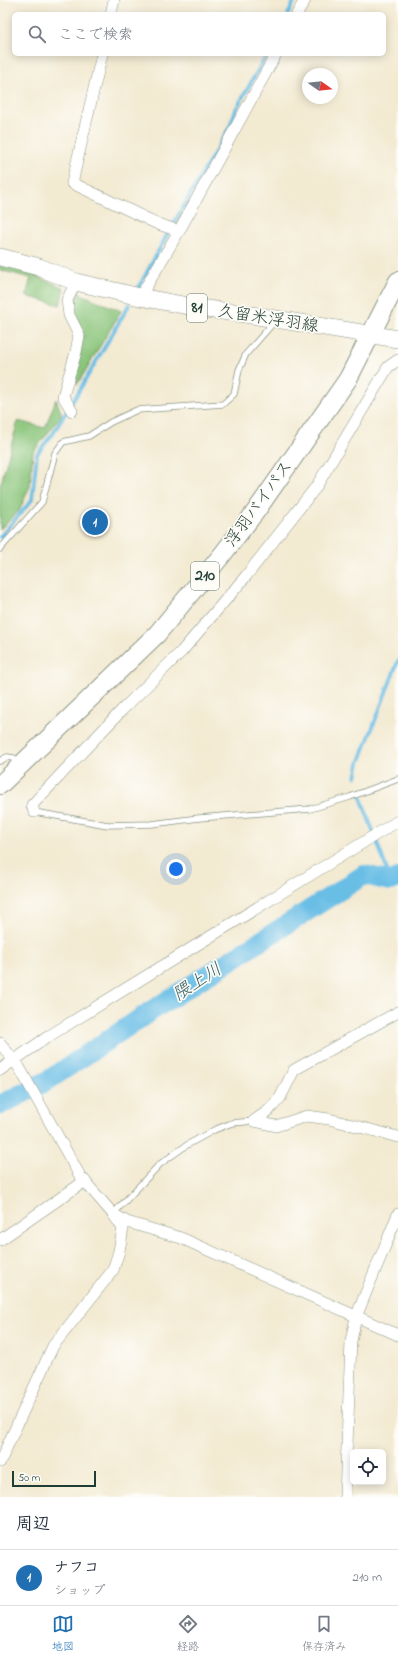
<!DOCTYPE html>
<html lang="ja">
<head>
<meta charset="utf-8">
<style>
  :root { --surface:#fff; --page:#f6f6f7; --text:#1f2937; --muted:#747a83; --line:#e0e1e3; --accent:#1f6fb2 }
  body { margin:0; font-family:"Indie Flower","Klee One",sans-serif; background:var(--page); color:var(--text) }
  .controls { position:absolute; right:12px; bottom:12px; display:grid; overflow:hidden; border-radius:6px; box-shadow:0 2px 10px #0003 }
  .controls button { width:36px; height:36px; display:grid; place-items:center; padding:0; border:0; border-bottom:1px solid var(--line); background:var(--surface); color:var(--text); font:20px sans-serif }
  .compass { position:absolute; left:302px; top:68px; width:36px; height:36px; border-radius:50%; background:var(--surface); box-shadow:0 2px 10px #0003; rotate:104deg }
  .scale { position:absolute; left:12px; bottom:10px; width:84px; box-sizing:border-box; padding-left:4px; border:2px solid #1f3d34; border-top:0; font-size:11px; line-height:14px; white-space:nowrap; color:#1f3d34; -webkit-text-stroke:3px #fdfcf7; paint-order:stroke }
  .you { position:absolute; left:176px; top:869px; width:14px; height:14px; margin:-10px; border:3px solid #fff; border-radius:50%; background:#1a73e8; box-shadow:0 0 0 6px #1a73e833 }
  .badge { display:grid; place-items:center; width:26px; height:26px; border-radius:50%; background:var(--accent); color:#fff; font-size:13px; font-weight:700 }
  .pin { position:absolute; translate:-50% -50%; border:2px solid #fff; box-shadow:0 1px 4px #0006 }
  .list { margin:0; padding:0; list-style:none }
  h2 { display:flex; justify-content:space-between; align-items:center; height:52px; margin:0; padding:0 16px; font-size:17px }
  h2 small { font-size:13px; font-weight:400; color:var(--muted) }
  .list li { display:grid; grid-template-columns:26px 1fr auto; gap:12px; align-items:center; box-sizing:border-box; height:56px; padding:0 16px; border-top:1px solid var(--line) }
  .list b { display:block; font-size:15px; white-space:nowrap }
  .list p { margin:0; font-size:13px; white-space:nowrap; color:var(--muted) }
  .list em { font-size:13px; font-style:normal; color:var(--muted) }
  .icon { flex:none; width:22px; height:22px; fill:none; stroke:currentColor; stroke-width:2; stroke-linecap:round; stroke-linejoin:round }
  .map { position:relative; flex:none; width:398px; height:1497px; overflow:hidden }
  .search { position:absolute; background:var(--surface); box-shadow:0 2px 10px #0003; left:12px; right:12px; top:12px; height:44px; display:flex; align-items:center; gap:10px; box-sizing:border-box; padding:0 14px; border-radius:6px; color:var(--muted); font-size:15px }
  .sheet { height:108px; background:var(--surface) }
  nav { display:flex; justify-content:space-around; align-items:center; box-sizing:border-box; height:56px; border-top:1px solid var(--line); background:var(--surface); font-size:11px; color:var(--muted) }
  nav a { display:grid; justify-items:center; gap:2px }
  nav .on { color:var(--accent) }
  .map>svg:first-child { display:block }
  .green { fill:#8ac57a; stroke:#548157 }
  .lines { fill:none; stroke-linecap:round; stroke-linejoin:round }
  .stream { stroke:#69bee6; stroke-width:3.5 }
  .river { stroke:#69bee6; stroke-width:20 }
  .service-casing { stroke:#899483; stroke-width:7 }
  .minor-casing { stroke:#899483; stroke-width:12 }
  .primary-casing { stroke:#899483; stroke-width:18 }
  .trunk-casing { stroke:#899483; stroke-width:20 }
  .service { stroke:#fff; stroke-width:5.5 }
  .minor { stroke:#fff; stroke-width:11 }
  .primary { stroke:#fff; stroke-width:17 }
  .trunk { stroke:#fff; stroke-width:18 }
  .labels { text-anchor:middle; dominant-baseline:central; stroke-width:3.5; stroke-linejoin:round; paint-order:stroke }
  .shield { fill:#fdfcf7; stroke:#62766e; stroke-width:1 }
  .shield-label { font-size:16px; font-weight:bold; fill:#1f3d34 }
  .street-label { font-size:17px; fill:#1f3d34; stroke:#fdfcf7 }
  .water-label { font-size:18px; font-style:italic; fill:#325d60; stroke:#fdfcf7 }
</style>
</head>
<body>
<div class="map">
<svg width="398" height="1497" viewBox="0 0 398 1497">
  <rect width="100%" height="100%" fill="#fdfcf7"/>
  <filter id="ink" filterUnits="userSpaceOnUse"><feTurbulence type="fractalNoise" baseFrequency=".025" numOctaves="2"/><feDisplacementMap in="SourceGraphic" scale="8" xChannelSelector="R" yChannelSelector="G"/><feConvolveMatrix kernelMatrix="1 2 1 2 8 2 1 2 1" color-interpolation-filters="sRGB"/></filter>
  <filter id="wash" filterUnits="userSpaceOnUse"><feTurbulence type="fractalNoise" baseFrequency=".012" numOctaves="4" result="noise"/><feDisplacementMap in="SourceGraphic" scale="16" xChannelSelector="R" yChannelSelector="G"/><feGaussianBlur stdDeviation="0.9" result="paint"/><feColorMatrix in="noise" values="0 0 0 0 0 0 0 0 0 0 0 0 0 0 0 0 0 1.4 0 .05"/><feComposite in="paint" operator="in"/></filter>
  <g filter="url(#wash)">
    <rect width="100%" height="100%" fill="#f3ead2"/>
    <g class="green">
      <polygon points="0,264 29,273 64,288 60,305 26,296 31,278 0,270"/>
      <polygon points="76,292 121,311 77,385 75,375 84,336 72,306"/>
      <polygon points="56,399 62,415 33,452 30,486 19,511 0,529 0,486 18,421 45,428"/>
    </g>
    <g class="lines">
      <g class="stream">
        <polyline points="288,14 295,0"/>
        <polyline points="136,292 168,233 229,128 236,109 267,54"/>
        <polyline points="0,537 32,500 37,454 54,432 76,396 129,305"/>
        <polyline points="356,777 359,763 398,661"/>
        <polyline points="360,795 391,881"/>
      </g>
      <polyline class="river" points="0,1105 47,1081 151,1011 364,875 391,881 398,878"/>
    </g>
  </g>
  <g filter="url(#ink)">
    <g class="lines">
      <g class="service-casing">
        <g id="service">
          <polyline points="0,549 42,502 55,453 63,442 89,436 111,422 137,410 223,404 234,394 239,370 246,354 274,322"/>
          <polyline points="0,761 7,757 14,758 19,764"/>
          <polyline points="34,812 108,825 152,824 199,818 310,809 350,797 398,779"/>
          <polyline points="113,1214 160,1164 187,1145 214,1130 232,1123 254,1121"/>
        </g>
      </g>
      <g class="minor-casing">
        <g id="minor">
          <polyline points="111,14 114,0"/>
          <polyline points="297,14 305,0"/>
          <polyline points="102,54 72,183 158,224 179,231"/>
          <polyline points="140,297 179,231 276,54"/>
          <polyline points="72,411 63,396 76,352 79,335 69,315 67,300 76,282"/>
          <polyline points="34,812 32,805 122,710 182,651 246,576 316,487 388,367 398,360"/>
          <polyline points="0,1043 19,1067 80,1176 113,1214 123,1228 119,1251 113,1270 53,1346 0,1462"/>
          <polyline points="0,1070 49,1036 398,821"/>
          <polyline points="254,1121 268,1111 280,1098 294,1070 398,1012"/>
          <polyline points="254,1121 276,1126 307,1116 329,1119 398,1137"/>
          <polyline points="115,1215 127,1222 181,1238 398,1335"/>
          <polyline points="0,1240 85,1181"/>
          <polyline points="345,1497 351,1341 356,1317 398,1214"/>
        </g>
      </g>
      <g class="primary-casing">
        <polyline id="primary" points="0,257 39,267 76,282 140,297 199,308 245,314 398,339"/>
      </g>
      <g class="trunk-casing">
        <polyline id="trunk" points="0,785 157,634 222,555 256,511 348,379 398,281"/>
      </g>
      <use href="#service" class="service"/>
      <use href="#minor" class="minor"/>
      <use href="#primary" class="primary"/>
      <use href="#trunk" class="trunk"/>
    </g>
  </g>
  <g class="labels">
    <g class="shield">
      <rect x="187" y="294" width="20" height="28" rx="3"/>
      <rect x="191" y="562" width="28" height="28" rx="3"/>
    </g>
    <g class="shield-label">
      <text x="197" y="308">81</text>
      <text x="205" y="576">210</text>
    </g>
    <g class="street-label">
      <text transform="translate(268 319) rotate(9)">久留米浮羽線</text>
      <text transform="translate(259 504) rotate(-54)">浮羽バイパス</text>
    </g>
    <g class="water-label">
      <text transform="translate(198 983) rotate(-33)">隈上川</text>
    </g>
  </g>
</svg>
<div class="controls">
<button><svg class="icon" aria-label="locate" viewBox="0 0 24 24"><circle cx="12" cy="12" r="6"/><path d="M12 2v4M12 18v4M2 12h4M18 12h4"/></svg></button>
</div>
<svg class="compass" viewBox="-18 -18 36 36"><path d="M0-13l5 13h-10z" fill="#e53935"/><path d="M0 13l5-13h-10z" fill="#747a83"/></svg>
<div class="scale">50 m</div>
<div class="you"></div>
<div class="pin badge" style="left:95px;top:522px">1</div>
<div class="search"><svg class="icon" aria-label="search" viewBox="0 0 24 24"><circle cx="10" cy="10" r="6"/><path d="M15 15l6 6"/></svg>ここで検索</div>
</div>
<section class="sheet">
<h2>周辺<small></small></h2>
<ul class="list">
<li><span class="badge">1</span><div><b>ナフコ</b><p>ショップ</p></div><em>210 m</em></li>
</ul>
</section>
<nav>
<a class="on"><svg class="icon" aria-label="map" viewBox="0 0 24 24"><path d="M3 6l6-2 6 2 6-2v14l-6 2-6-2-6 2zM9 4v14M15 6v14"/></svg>地図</a>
<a><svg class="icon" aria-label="directions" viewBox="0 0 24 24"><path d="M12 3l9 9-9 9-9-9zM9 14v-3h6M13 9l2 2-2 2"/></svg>経路</a>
<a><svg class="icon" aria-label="saved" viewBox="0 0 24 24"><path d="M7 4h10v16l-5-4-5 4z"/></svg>保存済み</a>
</nav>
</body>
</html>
